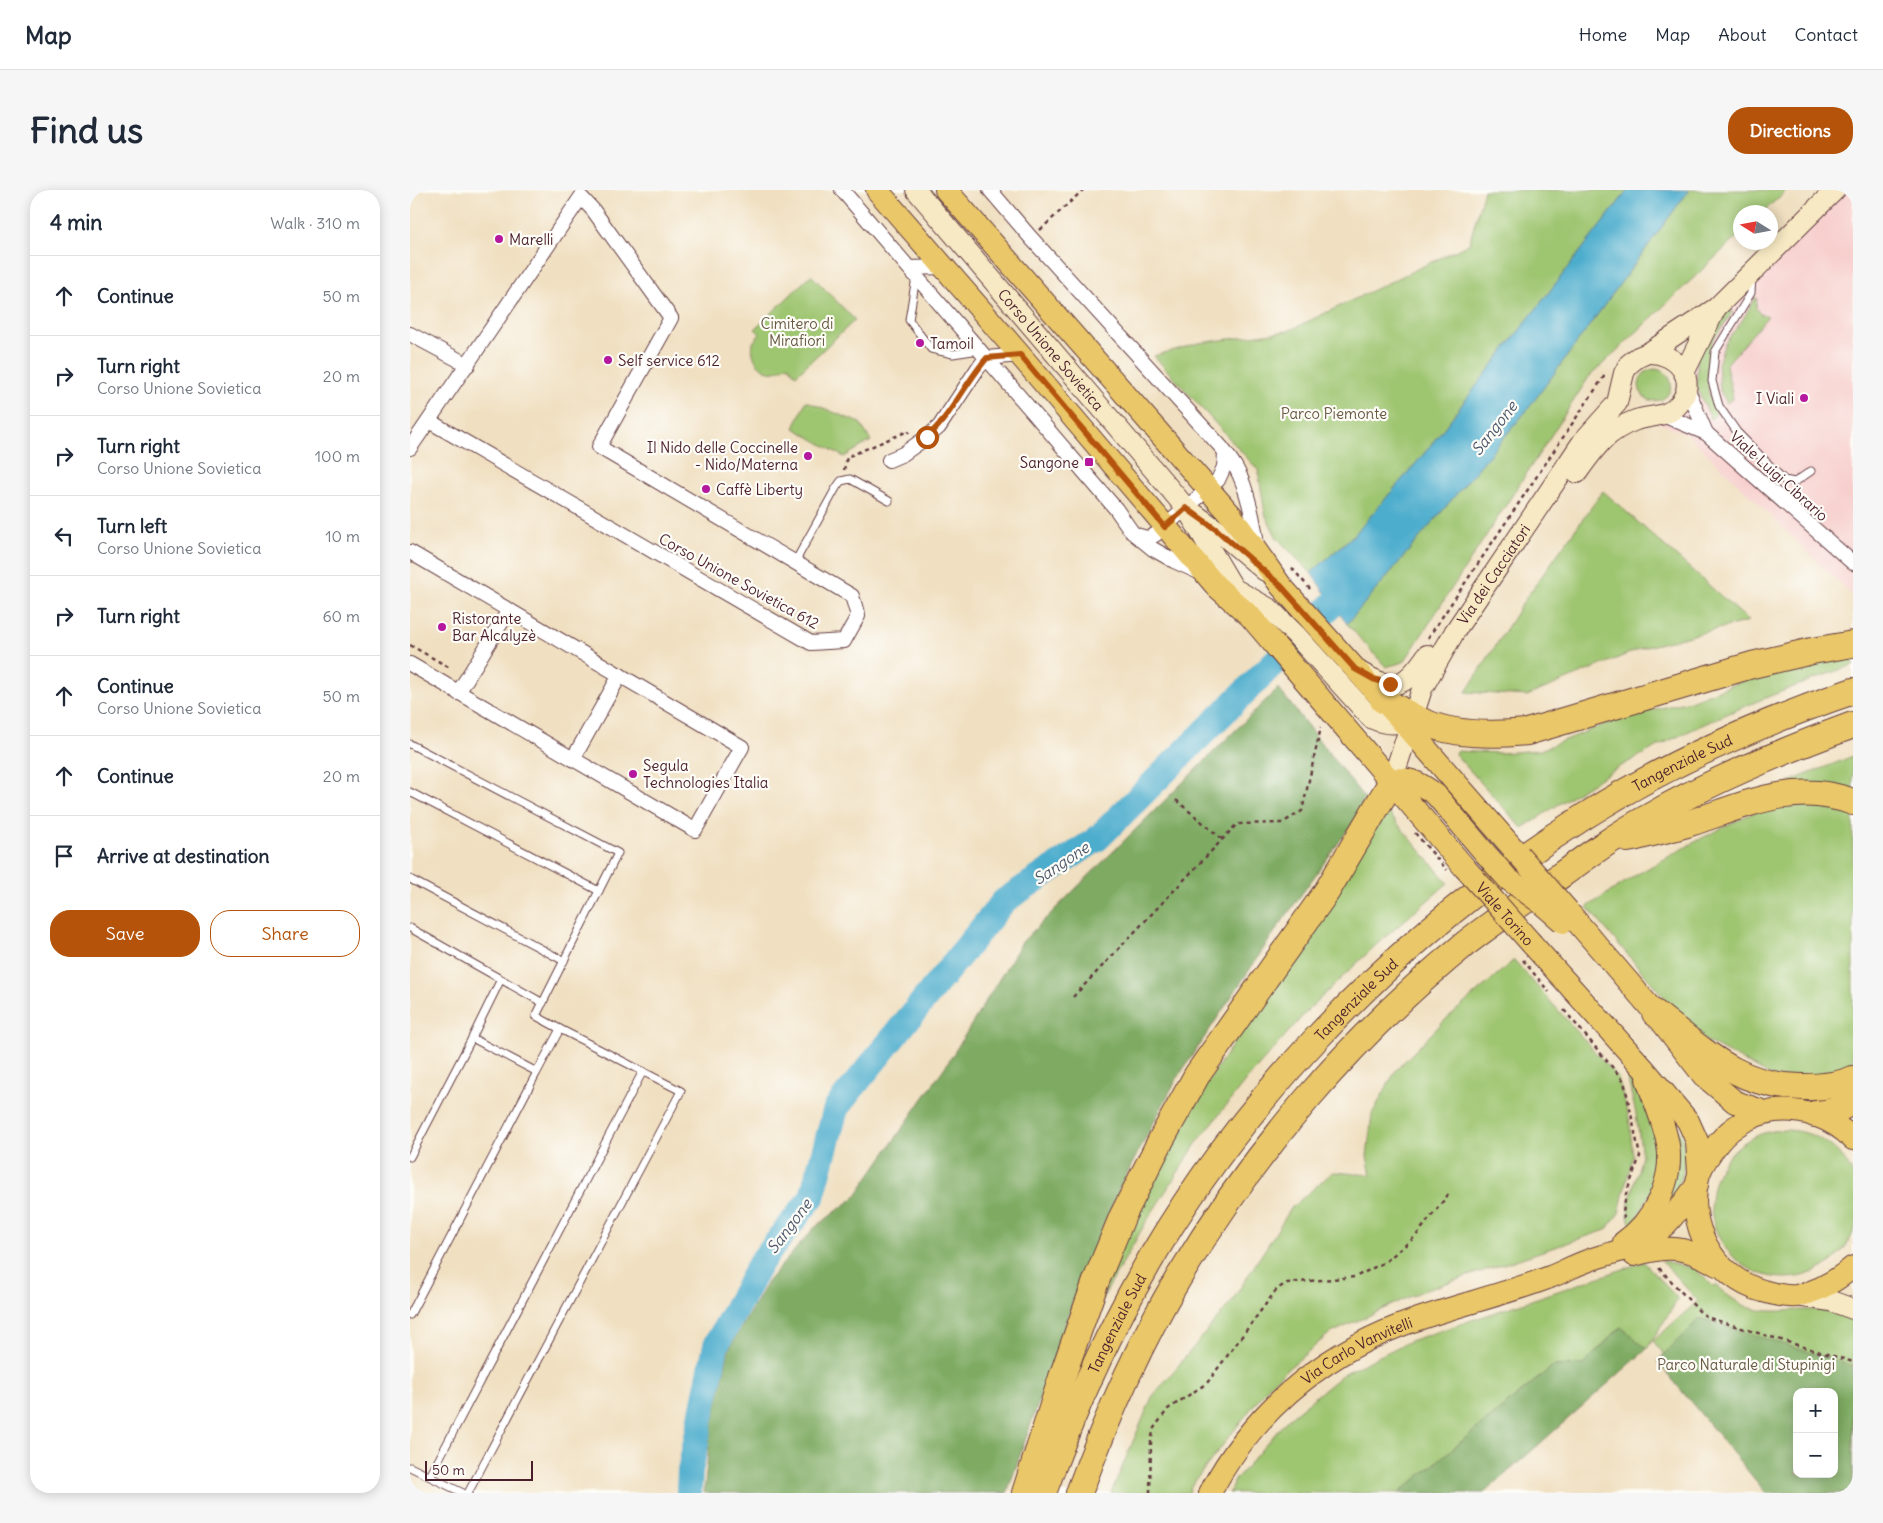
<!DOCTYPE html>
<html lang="en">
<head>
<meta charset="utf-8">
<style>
  :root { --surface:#fff; --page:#f6f6f7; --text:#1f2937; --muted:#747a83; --line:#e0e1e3; --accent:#b45309 }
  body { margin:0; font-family:Delius,sans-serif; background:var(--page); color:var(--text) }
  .controls { position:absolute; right:15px; bottom:15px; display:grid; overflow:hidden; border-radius:10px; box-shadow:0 2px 12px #0003 }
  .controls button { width:45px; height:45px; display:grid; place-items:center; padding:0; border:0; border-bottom:1px solid var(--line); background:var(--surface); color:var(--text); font:25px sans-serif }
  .compass { position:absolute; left:1323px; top:15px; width:45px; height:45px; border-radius:50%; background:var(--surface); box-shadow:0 2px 12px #0003; rotate:281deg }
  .scale { position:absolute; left:15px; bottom:12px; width:108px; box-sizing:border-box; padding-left:5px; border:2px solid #4a1f2b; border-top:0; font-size:14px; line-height:18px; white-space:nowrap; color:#4a1f2b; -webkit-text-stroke:4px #fdfcf7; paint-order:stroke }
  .stop { position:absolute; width:15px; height:15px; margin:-11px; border:4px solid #b45309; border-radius:50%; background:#fff }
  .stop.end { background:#b45309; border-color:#fff; box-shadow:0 1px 5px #0008 }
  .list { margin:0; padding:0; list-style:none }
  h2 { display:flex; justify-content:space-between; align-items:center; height:65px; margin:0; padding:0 20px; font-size:21px }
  h2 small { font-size:16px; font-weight:400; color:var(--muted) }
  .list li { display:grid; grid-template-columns:32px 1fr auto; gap:15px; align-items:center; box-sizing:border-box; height:80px; padding:0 20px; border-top:1px solid var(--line) }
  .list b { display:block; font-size:19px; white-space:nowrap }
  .list p { margin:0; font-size:16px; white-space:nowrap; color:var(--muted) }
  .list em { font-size:16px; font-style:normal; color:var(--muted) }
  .actions { display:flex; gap:10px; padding:15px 20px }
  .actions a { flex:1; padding:11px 0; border:1px solid var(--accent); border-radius:20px; text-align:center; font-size:18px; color:var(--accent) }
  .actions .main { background:var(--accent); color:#fff }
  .icon { flex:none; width:28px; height:28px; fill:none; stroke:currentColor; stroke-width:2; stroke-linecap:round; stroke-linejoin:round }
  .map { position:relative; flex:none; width:1443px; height:1303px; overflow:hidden; border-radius:20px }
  header { display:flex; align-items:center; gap:30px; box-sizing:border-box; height:70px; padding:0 25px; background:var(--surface); border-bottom:1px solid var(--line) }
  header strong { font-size:24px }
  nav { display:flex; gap:28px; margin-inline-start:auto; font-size:18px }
  .intro { display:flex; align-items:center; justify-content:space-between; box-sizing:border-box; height:120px; padding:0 30px }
  h1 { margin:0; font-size:35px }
  .button { padding:12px 22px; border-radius:20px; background:var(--accent); color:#fff; font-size:18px; font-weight:700 }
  main { display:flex; gap:30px; padding:0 30px }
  aside { flex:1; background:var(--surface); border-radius:20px; box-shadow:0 2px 12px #0003 }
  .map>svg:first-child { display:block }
  .built { fill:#f7d0ce }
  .green { fill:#9ec570; stroke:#74724e; fill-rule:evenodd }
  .forest { fill:#7eaa62; stroke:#646446; fill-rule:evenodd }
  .water { fill:#4eadcd; stroke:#4c667c }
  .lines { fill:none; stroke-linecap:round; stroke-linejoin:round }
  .river { stroke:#4eadcd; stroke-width:26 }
  .lane-casing { stroke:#633c41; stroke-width:9 }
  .street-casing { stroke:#633c41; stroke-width:16 }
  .secondary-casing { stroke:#633c41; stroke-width:22 }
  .primary-casing { stroke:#633c41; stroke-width:24 }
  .highway-casing { stroke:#633c41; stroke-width:28 }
  .path { stroke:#633c41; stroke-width:2.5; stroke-dasharray:4 4; stroke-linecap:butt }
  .lane { stroke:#fff; stroke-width:7 }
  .street { stroke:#fff; stroke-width:14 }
  .secondary { stroke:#f7e9c3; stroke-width:20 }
  .primary { stroke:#eac769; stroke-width:22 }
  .highway { stroke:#eac769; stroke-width:26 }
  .primary-bridge-casing { stroke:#633c41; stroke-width:24; stroke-linecap:butt }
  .path-bridge { stroke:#633c41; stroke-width:2.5; stroke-dasharray:4 4; stroke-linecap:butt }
  .primary-bridge { stroke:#eac769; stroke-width:22 }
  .route { stroke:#b45309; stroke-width:6 }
  .poi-dot { fill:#b5179e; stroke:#fdfcf7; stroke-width:2 }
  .labels { text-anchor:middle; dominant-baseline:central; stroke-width:4.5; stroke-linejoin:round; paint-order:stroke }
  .poi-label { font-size:15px; fill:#4a1f2b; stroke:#fdfcf7; text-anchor:start }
  .park-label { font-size:15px; fill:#675943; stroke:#fdfcf7 }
  .street-label { font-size:15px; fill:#4a1f2b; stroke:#fdfcf7 }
  .water-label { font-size:16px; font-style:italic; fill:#4c586c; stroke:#fdfcf7 }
</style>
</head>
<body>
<header>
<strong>Map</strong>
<nav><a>Home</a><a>Map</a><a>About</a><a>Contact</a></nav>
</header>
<div class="intro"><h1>Find us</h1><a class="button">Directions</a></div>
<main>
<aside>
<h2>4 min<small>Walk · 310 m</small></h2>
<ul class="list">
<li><svg class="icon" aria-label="ahead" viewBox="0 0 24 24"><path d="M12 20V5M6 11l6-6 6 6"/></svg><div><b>Continue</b></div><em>50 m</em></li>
<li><svg class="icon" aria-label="right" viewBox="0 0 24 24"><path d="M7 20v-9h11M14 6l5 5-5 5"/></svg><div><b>Turn right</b><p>Corso Unione Sovietica</p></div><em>20 m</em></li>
<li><svg class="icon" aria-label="right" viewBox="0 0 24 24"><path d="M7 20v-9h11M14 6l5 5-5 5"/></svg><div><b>Turn right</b><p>Corso Unione Sovietica</p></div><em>100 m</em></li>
<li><svg class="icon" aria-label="left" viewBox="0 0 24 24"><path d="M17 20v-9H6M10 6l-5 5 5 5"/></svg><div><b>Turn left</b><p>Corso Unione Sovietica</p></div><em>10 m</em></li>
<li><svg class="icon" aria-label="right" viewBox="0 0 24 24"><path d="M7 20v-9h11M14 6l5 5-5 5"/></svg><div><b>Turn right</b></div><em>60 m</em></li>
<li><svg class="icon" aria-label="ahead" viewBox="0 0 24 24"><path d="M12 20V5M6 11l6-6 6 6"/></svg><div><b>Continue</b><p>Corso Unione Sovietica</p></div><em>50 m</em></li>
<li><svg class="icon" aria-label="ahead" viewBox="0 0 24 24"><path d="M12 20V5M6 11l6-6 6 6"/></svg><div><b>Continue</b></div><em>20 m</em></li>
<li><svg class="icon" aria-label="arrive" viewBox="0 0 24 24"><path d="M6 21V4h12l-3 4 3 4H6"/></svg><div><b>Arrive at destination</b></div></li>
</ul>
<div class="actions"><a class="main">Save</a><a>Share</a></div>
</aside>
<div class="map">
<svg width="1443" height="1303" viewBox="0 0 1443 1303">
  <rect width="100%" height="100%" fill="#fdfcf7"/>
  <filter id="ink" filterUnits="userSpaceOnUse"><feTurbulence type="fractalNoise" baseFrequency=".02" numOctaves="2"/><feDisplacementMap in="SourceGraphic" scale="10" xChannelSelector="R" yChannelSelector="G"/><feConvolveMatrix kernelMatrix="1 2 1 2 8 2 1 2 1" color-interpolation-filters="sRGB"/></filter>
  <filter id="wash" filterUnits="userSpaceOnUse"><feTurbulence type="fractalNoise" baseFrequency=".0096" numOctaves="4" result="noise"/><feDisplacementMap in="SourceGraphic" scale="20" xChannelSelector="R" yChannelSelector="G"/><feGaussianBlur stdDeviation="1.12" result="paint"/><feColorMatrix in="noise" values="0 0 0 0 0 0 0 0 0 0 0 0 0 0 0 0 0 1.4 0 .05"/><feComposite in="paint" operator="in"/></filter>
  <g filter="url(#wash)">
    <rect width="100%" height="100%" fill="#f0dfc0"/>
    <polygon class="built" points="1436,0 1443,0 1443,406 1277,244 1249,233 1282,181 1289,149 1349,86"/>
    <g class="green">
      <polygon points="1074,0 1218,0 1013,265 946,343 901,383 867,348 855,324 848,280 744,166 789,153 878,141 1059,54"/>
      <polygon points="1279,0 1377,0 1353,22 1330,22 1330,44 1179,187 994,472 976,477 937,434 1118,219"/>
      <path d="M401 85 445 130 386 185 378 175C372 178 366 183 359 181 348 179 340 165 343 153 344 150 348 147 350 144L345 139Z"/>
      <polygon points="1345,108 1347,108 1346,118 1350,124 1358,126 1316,175 1323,208 1317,213 1310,201 1308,174 1315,153 1331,132"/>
      <polygon points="1316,120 1323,122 1303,150 1297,174 1299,204 1307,223 1301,229 1287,199 1287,167"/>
      <circle cx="1245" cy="195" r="16"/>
      <polygon points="396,211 450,233 461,251 434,267 384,238"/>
      <polygon points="1193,301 1339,431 1232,458 1117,506 1056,502 1116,408"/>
      <path d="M1443 464V475C1359 505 1276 538 1199 583 1169 600 1141 620 1112 638L1045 564 1046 561 1091 563 1130 560 1213 527 1280 511 1348 485Z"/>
      <polygon points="1443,566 1443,602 1378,592"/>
      <polygon points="1404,615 1443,624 1443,882 1365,888 1287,846 1177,717 1226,685 1292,648 1338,625 1359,618"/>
      <polygon points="977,621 1038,693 966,755 898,820 837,889 786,954 736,1032 691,1111 707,1065 764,943"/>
      <polygon points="1104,770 1208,888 1219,927 1223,967 1217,988 1209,1023 1196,1040 1010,1102 919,1144 861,1193 781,1296 779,1303 701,1303 742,1207 822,1111 882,1017 923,982 961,985 957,966 962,924 986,880 1035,830"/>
      <polygon points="1217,886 1234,905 1251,960 1248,988 1222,1038 1218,1027 1219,1012 1232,966 1226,924"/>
      <path d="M1259 927C1263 932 1267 938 1270 943 1283 969 1268 998 1258 1022Z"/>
      <circle cx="1375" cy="1014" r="74"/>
      <path d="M1251 1070 1285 1079 1303 1096 1305 1095C1317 1105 1329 1115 1344 1119 1362 1123 1377 1120 1394 1120 1411 1119 1428 1124 1443 1131V1303H1371L1243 1151 1288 1111ZM1387 1202H1424V1284H1387Z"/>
      <polygon points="1234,1072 1268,1109 1237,1159 1210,1137 1173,1175 1143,1176 989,1303 819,1303 825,1290 877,1230 933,1184 1000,1151"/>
    </g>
    <g class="forest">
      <polygon points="868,498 955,609 942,634 866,740 766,890 709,999 670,1092 597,1303 294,1303 300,1246 319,1159 357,1092 404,1038 444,1008 539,871 612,752"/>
      <path d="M1290 1128 1443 1176V1303H1356L1247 1171ZM1387 1202H1424V1284H1387Z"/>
      <polygon points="1211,1137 1237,1159 1074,1303 989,1303 1143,1176 1173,1175"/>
    </g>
    <polygon class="water" points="1218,0 1279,0 1118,219 937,434 901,383 946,343 1013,265"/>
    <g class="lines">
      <polyline class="river" points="279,1303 280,1281 306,1155 351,1072 402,1007 426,918 594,711 687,649 948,389"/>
    </g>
  </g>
  <g filter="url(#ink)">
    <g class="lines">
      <g class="lane-casing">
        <g id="lane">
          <polyline points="506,87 499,130 521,159 543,164 569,160"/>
          <polyline points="1342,87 1341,103 1305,162 1302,191 1309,216 1327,242 1374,290 1385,292 1401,281"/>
          <polyline points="385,372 426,298 431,291 440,289 479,311"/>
          <polyline points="0,554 208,663 126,826 150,839"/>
          <polyline points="0,602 189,701"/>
          <polyline points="0,689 154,771"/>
          <polyline points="0,738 133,813"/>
          <polyline points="62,848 91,789"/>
          <polyline points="0,967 62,848 127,882 150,839 271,901 58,1303"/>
          <polyline points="0,1125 127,882"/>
          <polyline points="0,1277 53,1303"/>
          <polyline points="20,1286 233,881"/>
        </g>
      </g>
      <g class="street-casing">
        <g id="street">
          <polyline points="432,0 706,319 722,342 743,359 764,371 791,383"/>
          <path d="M580 0 621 48 812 258C817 265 822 271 826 278 837 297 845 335 847 357"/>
          <polyline points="499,78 534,77"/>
          <polyline points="0,144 58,175"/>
          <polyline points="1276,195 1296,243"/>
          <polyline points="1253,225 1296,243 1443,373"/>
          <polyline points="0,258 171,7 183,20 261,128 189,257 442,406 448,426 434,451 401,453 19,231"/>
          <polyline points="479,270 493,264 517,247 529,237 568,178 577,168 610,165"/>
          <polyline points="726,345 737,348 745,345 808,290 814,277 815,263"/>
          <polyline points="0,362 332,557 285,640 0,474"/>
          <polyline points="48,503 99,420"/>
          <polyline points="163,569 210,485"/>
        </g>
      </g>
      <g class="secondary-casing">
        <g id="secondary">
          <path id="s1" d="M506 0 776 318 830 409"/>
          <polyline points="1274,183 1305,120"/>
          <path d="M1167 283C1185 258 1196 241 1226 230 1241 225 1258 228 1269 214 1289 190 1267 162 1238 163"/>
          <polyline points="782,322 807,340 855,381"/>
          <path d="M823 398 860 419 886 445 961 528C975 535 990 536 1003 527"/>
          <path d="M950 482C985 503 995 497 1017 465"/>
          <path id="s2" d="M982 591 1012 499 1045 441 1173 251 1207 213 1214 183 1219 174 1228 167 1238 163 1306 118 1425 0"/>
          <polyline points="1386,1106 1421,1111 1443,1119"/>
        </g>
      </g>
      <g class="primary-casing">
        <g id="primary">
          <polyline points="467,0 610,165 806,396 840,426 1055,678"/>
          <polyline points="536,0 821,325 871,396 999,539 1109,665"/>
          <path d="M982 591C998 585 1014 596 1026 605L1075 663"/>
          <polyline points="1162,726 1245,823 1293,885 1325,912 1355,922"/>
          <polyline points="1122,754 1234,879 1278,931 1287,951 1289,983"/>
          <path d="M1443 949C1422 928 1394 918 1364 921 1343 924 1322 936 1309 952 1301 962 1293 972 1289 984 1274 1033 1304 1088 1353 1101 1363 1104 1375 1107 1386 1106 1408 1102 1426 1091 1443 1077"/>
          <path d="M1214 1052C1243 1032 1264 990 1258 955 1254 932 1244 911 1237 889"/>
          <path d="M1224 1065C1259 1055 1276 1056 1307 1075"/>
          <path id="s3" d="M800 1303C840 1226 908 1167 989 1136 1038 1117 1091 1106 1140 1087 1151 1083 1161 1077 1172 1073 1190 1065 1211 1062 1229 1054 1255 1042 1270 1017 1287 995"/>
        </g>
      </g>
      <g class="highway-casing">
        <g id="highway">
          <path d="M973 510C986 517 1000 526 1014 532 1045 546 1084 545 1117 542L1342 475 1402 461 1443 454"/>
          <path d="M1218 649C1238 644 1260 639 1280 633 1335 615 1385 590 1443 612"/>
          <path d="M1245 823C1293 860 1329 898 1394 897 1411 897 1427 896 1443 889"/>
          <path d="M1405 924C1420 924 1430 919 1443 911"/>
          <polyline points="615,1303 652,1187 686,1091 713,1025 752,948 787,885 917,701 982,591"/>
          <path id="s4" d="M633 1303C655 1243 679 1185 708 1129 809 928 985 745 1175 626 1258 573 1350 533 1443 501"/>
          <path d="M669 1303C696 1229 728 1155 769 1087 844 962 941 847 1055 754 1079 735 1104 718 1129 701 1164 676 1199 649 1237 628 1302 590 1372 561 1443 535"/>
        </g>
      </g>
      <g class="path">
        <polyline points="630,40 673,0"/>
        <polyline points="434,280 437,267 498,241 499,243"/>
        <polyline points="882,378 900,399"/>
        <polyline points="1018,448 1195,185"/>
        <polyline points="0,455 40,478"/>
        <polyline points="766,610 812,649"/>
        <polyline points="663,807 827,634 872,633 892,621 911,537"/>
        <polyline points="1154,820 1214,891 1230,966 1216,1004 1213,1023 1214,1028"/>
        <polyline points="1249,1078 1290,1122 1299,1128 1443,1172"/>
        <polyline points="740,1303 741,1251 744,1238 758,1219 797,1193 867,1099 877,1093 945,1087 975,1072 1005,1047 1041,1001"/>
      </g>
      <use href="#lane" class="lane"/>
      <use href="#street" class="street"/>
      <use href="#secondary" class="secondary"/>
      <use href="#primary" class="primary"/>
      <use href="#highway" class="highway"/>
      <g class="primary-bridge-casing">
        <g id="primary-bridge">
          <polyline points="1075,663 1098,689 1130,712 1153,732"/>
          <polyline points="1109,665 1158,721"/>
          <path id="s5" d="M1055 678 1122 754"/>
        </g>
      </g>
      <g class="path-bridge">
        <polyline points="1005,643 1037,680"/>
        <polyline points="1113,770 1139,802"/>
      </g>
      <use href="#primary-bridge" class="primary-bridge"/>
    </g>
  </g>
  <g class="lines" filter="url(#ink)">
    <path class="route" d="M517 247C542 225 555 193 577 168L610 165 755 337 776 318 807 340 871 396 945 479 963 489 980 494"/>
  </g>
  <g class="poi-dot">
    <circle cx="89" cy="49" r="5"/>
    <circle cx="510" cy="153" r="5"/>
    <circle cx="198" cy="170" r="5"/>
    <circle cx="1394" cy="208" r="5"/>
    <circle cx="398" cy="266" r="5"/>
    <rect x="674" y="267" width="10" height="10" rx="2.5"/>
    <circle cx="296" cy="299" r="5"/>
    <circle cx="32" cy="437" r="5"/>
    <circle cx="223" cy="584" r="5"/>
  </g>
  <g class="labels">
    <g class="poi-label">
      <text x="99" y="49">Marelli</text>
      <text x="520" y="153">Tamoil</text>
      <text x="208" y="170">Self service 612</text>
      <text x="1384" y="208" text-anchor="end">I Viali</text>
      <text x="388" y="257" text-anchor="end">Il Nido delle Coccinelle<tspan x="388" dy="17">- Nido/Materna</tspan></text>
      <text x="669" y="272" text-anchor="end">Sangone</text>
      <text x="306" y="299">Caffè Liberty</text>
      <text x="42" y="428">Ristorante<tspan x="42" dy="17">Bar Alcalyzè</tspan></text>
      <text x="233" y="575">Segula<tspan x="233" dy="17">Technologies Italia</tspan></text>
    </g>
    <g class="park-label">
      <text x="387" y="133">Cimitero di<tspan x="387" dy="17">Mirafiori</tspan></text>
      <text x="924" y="223">Parco Piemonte</text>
      <text x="1336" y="1174">Parco Naturale di Stupinigi</text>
    </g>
    <g class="street-label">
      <text stroke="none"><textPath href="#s1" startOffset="209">Corso Unione Sovietica</textPath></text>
      <text transform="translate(1369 286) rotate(42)">Viale Luigi Cibrario</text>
      <text stroke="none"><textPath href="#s2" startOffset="232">Via dei Cacciatori</textPath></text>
      <text transform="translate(329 391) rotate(29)">Corso Unione Sovietica 612</text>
      <text stroke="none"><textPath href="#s4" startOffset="995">Tangenziale Sud</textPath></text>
      <text stroke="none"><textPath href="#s5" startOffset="61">Viale Torino</textPath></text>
      <text stroke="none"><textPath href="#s4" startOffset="590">Tangenziale Sud</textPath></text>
      <text stroke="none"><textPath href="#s4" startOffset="185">Tangenziale Sud</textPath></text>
      <text stroke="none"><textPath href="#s3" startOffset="209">Via Carlo Vanvitelli</textPath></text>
    </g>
    <g class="water-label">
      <text transform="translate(1084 238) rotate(-52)">Sangone</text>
      <text transform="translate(651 673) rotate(-34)">Sangone</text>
      <text transform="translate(379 1036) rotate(-53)">Sangone</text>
    </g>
  </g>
</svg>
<div class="controls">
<button>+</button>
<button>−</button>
</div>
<svg class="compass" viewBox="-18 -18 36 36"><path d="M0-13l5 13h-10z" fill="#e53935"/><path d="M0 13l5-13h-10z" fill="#747a83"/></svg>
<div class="scale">50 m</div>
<div class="stop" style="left:517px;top:247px"></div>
<div class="stop end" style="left:980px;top:494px"></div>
</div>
</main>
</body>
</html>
